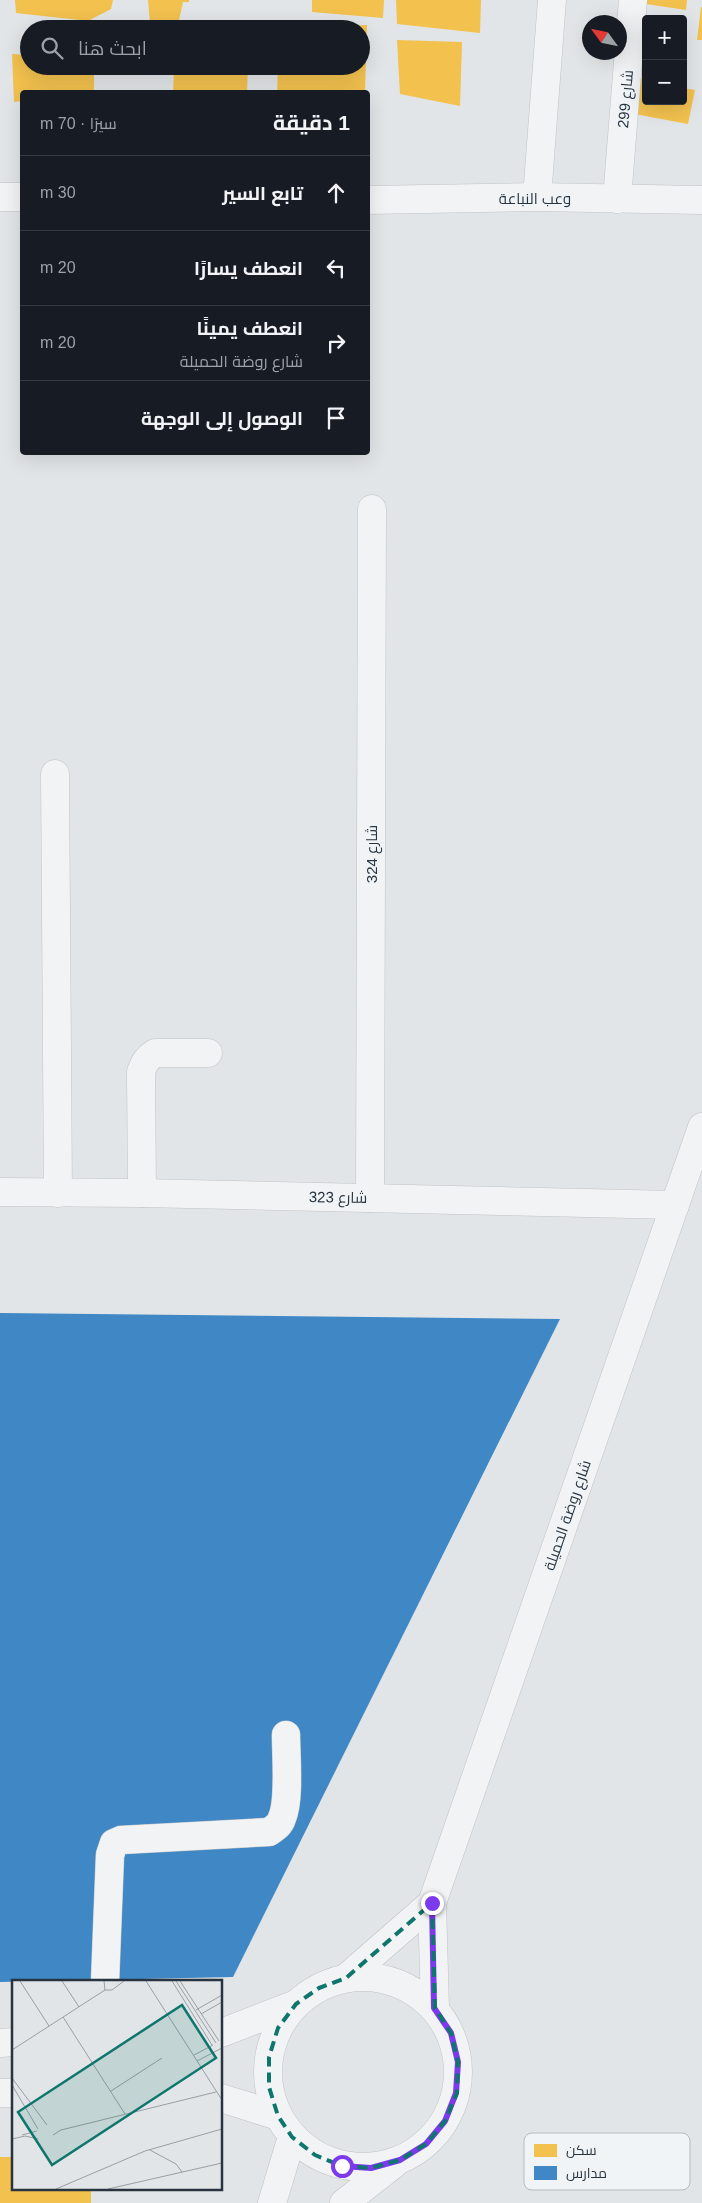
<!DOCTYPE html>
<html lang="ar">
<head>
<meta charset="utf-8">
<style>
  :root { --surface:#171b24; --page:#20242c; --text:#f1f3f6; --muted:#9ea1a6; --line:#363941 }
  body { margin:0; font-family:Helvetica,Cairo,sans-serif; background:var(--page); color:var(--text); direction:rtl }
  .controls { position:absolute; right:15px; top:15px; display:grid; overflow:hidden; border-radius:5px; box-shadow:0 5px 20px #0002 }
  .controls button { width:45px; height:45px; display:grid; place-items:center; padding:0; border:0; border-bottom:1px solid var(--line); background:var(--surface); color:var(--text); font:25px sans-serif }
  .compass { position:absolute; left:582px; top:15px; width:45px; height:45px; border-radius:50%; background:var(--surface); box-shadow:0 5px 20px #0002; rotate:303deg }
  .stop { position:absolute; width:15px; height:15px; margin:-11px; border:4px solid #7c3aed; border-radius:50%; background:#fff }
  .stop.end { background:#7c3aed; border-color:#fff; box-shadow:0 1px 5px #0008 }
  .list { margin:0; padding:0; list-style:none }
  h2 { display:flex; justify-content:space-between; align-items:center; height:65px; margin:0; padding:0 20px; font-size:21px }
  h2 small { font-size:16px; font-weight:400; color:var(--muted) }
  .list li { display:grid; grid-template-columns:32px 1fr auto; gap:15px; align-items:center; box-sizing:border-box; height:75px; padding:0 20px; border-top:1px solid var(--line) }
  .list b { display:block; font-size:19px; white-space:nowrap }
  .list p { margin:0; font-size:16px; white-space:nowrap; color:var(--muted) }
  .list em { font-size:16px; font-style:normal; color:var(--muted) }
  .icon { flex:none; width:28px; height:28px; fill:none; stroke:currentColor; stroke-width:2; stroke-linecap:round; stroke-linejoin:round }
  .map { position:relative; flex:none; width:702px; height:2203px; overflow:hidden; direction:ltr }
  .search { position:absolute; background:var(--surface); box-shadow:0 5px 20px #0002; left:20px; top:20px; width:350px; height:55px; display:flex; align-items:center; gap:12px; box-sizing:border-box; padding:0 18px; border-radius:28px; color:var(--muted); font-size:19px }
  .panel { position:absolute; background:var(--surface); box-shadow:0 5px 20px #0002; left:20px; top:90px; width:350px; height:365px; border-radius:5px; direction:rtl }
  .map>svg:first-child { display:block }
  .homes { fill:#f2c14e }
  .schools { fill:#3f88c5 }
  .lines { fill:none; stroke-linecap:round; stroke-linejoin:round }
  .minor-casing { stroke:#c0c3c5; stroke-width:29 }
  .minor { stroke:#f2f3f4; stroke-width:28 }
  .route { stroke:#7c3aed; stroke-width:6 }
  .marked { fill:none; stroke:#0f766e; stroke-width:4; stroke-dasharray:10 6; stroke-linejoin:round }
  .labels { text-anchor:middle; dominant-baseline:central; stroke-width:5; stroke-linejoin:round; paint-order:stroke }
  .street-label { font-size:15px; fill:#283541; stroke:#f0f4f7 }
  .inset-road { fill:none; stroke:#989fa5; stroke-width:1 }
  .view { fill:#0f766e; fill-opacity:0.15; stroke:#0f766e; stroke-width:2.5 }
  .inset-edge { fill:none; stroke:#283541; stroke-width:2.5 }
  .key { fill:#f0f4f7; stroke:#b4bbc0; stroke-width:1 }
  .key-label { font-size:14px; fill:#283541 }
</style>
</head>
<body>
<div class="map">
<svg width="702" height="2203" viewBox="0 0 702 2203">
  <rect width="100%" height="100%" fill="#e2e5e7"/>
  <g class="homes">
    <polygon points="15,0 113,0 111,9 88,21 16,13"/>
    <polygon points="148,0 189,0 189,2 183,2 178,25 150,23"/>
    <polygon points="312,0 384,0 383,18 312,12"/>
    <polygon points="396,0 481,0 480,33 397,24"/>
    <polygon points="640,0 687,0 686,10 639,3"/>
    <polygon points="701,7 702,7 702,40 697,40"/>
    <polygon points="367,25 365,92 277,92 278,66 361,66 361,29 317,29 319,27"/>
    <polygon points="397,40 462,42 460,106 400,94"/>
    <polygon points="12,54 29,55 29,66 94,66 94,92 22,92 22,101 14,102"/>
    <polygon points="176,66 248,66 247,92 173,92 174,68"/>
    <polygon points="635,78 646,80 646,101 683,101 683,88 695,90 688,124 629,113"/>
    <polygon points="38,1483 221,1483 215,1619 35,1612"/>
    <polygon points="0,2157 14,2157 14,2189 91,2189 91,2203 0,2203"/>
  </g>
  <polygon class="schools" points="0,1313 560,1319 233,1977 0,1982"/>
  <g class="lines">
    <g class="minor-casing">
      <g id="minor">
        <polyline points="0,197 22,197"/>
        <polyline points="537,197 552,0"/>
        <polyline points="617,199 633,0"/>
        <polyline points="368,200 537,197 702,200"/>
        <polyline points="55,774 58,1193"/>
        <polyline points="0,1192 142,1193 675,1205"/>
        <path d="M142 1193 141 1072C144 1063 147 1058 155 1053H208"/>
        <polyline points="370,1198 372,509"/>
        <circle cx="363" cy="2072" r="95"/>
        <polyline points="346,1978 432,1903"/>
        <path d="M105 1982 110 1855 114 1843 121 1840 269 1832C275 1828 280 1825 282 1818 290 1800 286 1756 286 1735"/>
        <polyline points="435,2008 432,1903 702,1127"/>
        <polyline points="221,2033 296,2004"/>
        <polyline points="0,2043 14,2042"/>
        <polyline points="0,2093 14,2093"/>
        <polyline points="221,2098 278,2116"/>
        <polyline points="272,2203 292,2137"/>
        <polyline points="344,2203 394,2164"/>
      </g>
    </g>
    <use href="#minor" class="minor"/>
  </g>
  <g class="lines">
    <polyline class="route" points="342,2166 371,2168 400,2160 426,2144 445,2121 456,2093 458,2062 451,2033 434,2008 432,1903"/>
  </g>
  <path class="marked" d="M432 1903 435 2008 451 2033 458 2062 457 2093 445 2121 426 2144 400 2160 371 2168 342 2166 315 2155 292 2137 278 2116 269 2087V2057L278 2028 296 2004 319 1988 346 1978Z"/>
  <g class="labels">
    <g class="street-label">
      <text transform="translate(625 99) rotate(-85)">شارع 299</text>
      <text x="535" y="198">وعب النباعة</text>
      <text transform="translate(371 854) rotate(-90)">شارع 324</text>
      <text transform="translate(338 1197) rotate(1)">شارع 323</text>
      <text transform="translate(567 1515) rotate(-71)">شارع روضة الحميلة</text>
    </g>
  </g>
  <g transform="translate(12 1980)">
    <rect width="210" height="210" fill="#e2e5e7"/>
    <path class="inset-road" d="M8 1 37 46M50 1 67 27M134 1 210 120M160 1 200 65M164 1 204 63M168 1 207 61M93 10H100L112 1M184 30 210 15M189 34 210 22M51 37 113 134M0 70 93 10 92 1M182 75 201 65M185 81 210 68M0 98 35 145M0 105 26 149M99 111 150 78M10 155 25 151M41 155 49 150 204 112M0 159 13 156 26 159M138 170 164 184 170 192M44 209 133 171 210 149M96 209 210 183"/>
    <path class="view" d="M170 25 204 78 40 185 6 132Z"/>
    <rect width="210" height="210" class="inset-edge"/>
  </g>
  <rect x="524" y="2133" width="166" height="57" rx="8" class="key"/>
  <rect x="534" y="2144" width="23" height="13" fill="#f2c14e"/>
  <rect x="534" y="2166" width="23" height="14" fill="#3f88c5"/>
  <g class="key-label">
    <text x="566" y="2155">سكن</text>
    <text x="566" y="2178">مدارس</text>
  </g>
</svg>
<div class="controls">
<button>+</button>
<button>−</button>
</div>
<svg class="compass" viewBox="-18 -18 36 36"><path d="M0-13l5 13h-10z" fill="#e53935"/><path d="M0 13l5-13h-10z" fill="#9ea1a6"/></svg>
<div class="stop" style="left:342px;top:2166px"></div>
<div class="stop end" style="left:432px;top:1903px"></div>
<div class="search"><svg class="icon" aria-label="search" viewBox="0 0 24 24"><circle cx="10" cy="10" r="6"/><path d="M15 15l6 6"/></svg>ابحث هنا</div>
<section class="panel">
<h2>1 دقيقة<small>سيرًا · 70 m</small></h2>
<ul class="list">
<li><svg class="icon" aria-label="ahead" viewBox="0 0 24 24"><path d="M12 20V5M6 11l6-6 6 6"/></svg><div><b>تابع السير</b></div><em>30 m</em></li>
<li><svg class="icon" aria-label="left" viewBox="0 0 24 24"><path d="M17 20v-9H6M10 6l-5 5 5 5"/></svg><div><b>انعطف يسارًا</b></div><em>20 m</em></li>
<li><svg class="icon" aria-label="right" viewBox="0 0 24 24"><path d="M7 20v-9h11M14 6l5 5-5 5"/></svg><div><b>انعطف يمينًا</b><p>شارع روضة الحميلة</p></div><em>20 m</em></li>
<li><svg class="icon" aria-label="arrive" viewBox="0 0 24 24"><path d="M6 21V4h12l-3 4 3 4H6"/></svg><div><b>الوصول إلى الوجهة</b></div></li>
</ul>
</section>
</div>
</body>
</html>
